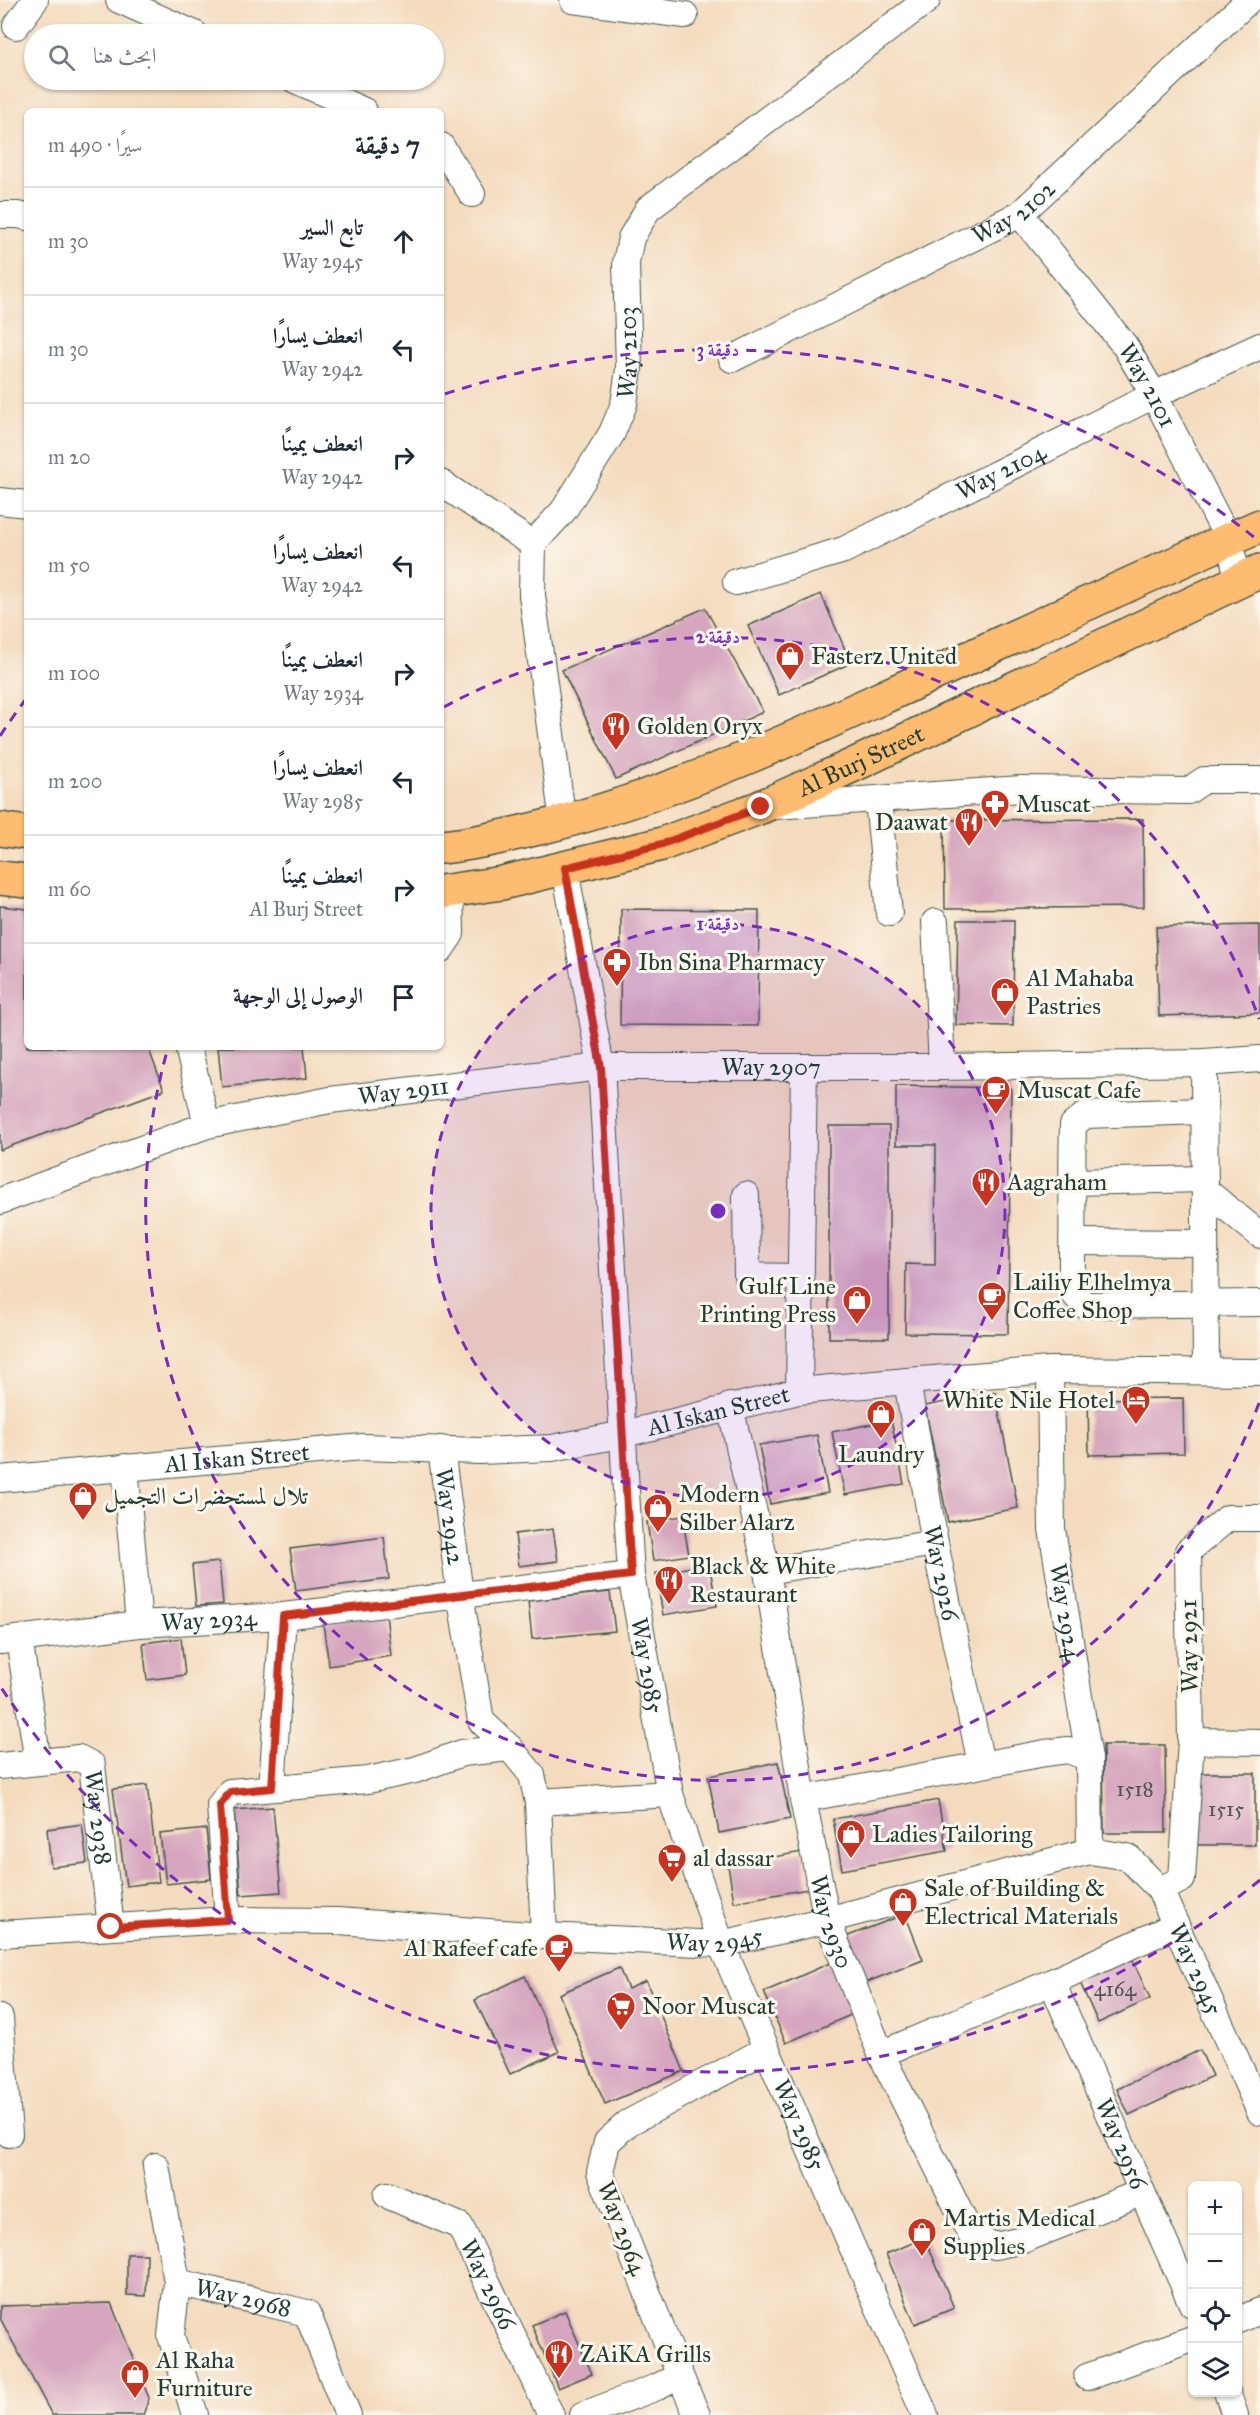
<!DOCTYPE html>
<html lang="ar">
<head>
<meta charset="utf-8">
<style>
  :root { --surface:#fff; --page:#f6f6f7; --text:#1f2937; --muted:#747a83; --line:#e0e1e3 }
  body { margin:0; font-family:"IM FELL Great Primer",Amiri,serif; background:var(--page); color:var(--text); direction:rtl }
  .controls { position:absolute; right:18px; bottom:18px; display:grid; overflow:hidden; border-radius:9px; box-shadow:0 2px 4px #0004 }
  .controls button { width:54px; height:54px; display:grid; place-items:center; padding:0; border:0; border-bottom:2px solid var(--line); background:var(--surface); color:var(--text); font:30px sans-serif }
  .stop { position:absolute; width:18px; height:18px; margin:-14px; border:4px solid #c8321e; border-radius:50%; background:#fff }
  .stop.end { background:#c8321e; border-color:#fff; box-shadow:0 2px 6px #0008 }
  .list { margin:0; padding:0; list-style:none }
  h2 { display:flex; justify-content:space-between; align-items:center; height:78px; margin:0; padding:0 24px; font-size:26px }
  h2 small { font-size:20px; font-weight:400; color:var(--muted) }
  .list li { display:grid; grid-template-columns:39px 1fr auto; gap:18px; align-items:center; box-sizing:border-box; height:108px; padding:0 24px; border-top:2px solid var(--line) }
  .list b { display:block; font-size:22px; white-space:nowrap }
  .list p { margin:0; font-size:20px; white-space:nowrap; color:var(--muted) }
  .list em { font-size:20px; font-style:normal; color:var(--muted) }
  .icon { flex:none; width:33px; height:33px; fill:none; stroke:currentColor; stroke-width:2; stroke-linecap:round; stroke-linejoin:round }
  .map { position:relative; flex:none; width:1260px; height:2415px; overflow:hidden; direction:ltr }
  .search { position:absolute; background:var(--surface); box-shadow:0 2px 4px #0004; left:24px; top:24px; width:420px; height:66px; display:flex; align-items:center; gap:15px; box-sizing:border-box; padding:0 21px; border-radius:33px; color:var(--muted); font-size:22px }
  .panel { position:absolute; background:var(--surface); box-shadow:0 2px 4px #0004; left:24px; top:108px; width:420px; height:942px; border-radius:9px; direction:rtl }
  .map>svg:first-child { display:block }
  .building { fill:#d6a5be }
  .lines { fill:none; stroke-linecap:round; stroke-linejoin:round }
  .minor-casing { stroke:#3f5549; stroke-width:28 }
  .major-casing { stroke:#3f5549; stroke-width:36 }
  .minor { stroke:#fff; stroke-width:26 }
  .major { stroke:#fdbc6f; stroke-width:33 }
  .route { stroke:#c8321e; stroke-width:8 }
  .ring { fill:none; stroke:#7b2cbf; stroke-width:3; stroke-dasharray:10 8 }
  .labels { text-anchor:middle; dominant-baseline:central; stroke-width:6; stroke-linejoin:round; paint-order:stroke }
  .number-label { font-size:21px; fill:#4d5756 }
  .street-label { font-size:24px; fill:#1f3d34; stroke:#fbf7ec }
  .poi-label { font-size:24px; fill:#1f3d34; stroke:#fbf7ec; text-anchor:start }
  .centre { fill:#7b2cbf; stroke:#fbf7ec; stroke-width:3 }
  .ring-label { font-size:18px; text-anchor:middle; font-weight:bold; fill:#7b2cbf; stroke:#fbf7ec; stroke-width:6; stroke-linejoin:round; paint-order:stroke }
</style>
</head>
<body>
<div class="map">
<svg width="1260" height="2415" viewBox="0 0 1260 2415">
  <rect width="100%" height="100%" fill="#fbf7ec"/>
  <filter id="ink" filterUnits="userSpaceOnUse"><feTurbulence type="fractalNoise" baseFrequency=".0167" numOctaves="2"/><feDisplacementMap in="SourceGraphic" scale="12" xChannelSelector="R" yChannelSelector="G"/><feConvolveMatrix kernelMatrix="1 2 1 2 8 2 1 2 1" color-interpolation-filters="sRGB"/></filter>
  <filter id="wash" filterUnits="userSpaceOnUse"><feTurbulence type="fractalNoise" baseFrequency=".008" numOctaves="4" result="noise"/><feDisplacementMap in="SourceGraphic" scale="24" xChannelSelector="R" yChannelSelector="G"/><feGaussianBlur stdDeviation="1.35" result="paint"/><feColorMatrix in="noise" values="0 0 0 0 0 0 0 0 0 0 0 0 0 0 0 0 0 1.4 0 .05"/><feComposite in="paint" operator="in"/></filter>
  <g filter="url(#wash)">
    <rect width="100%" height="100%" fill="#f4dbbe"/>
    <g id="blocks">
      <g class="building">
        <polygon points="821,594 851,663 779,695 748,626"/>
        <polygon points="705,608 763,712 616,779 562,670"/>
        <polygon points="1143,819 1144,907 945,909 944,820"/>
        <polygon points="0,906 27,909 27,1047 148,1047 164,1090 0,1150"/>
        <polygon points="621,909 759,910 758,1026 620,1025"/>
        <polygon points="958,920 1014,920 1013,1026 956,1025"/>
        <polygon points="1260,925 1260,1013 1159,1016 1156,927"/>
        <polygon points="218,1047 304,1047 307,1078 222,1087"/>
        <polygon points="896,1086 1011,1088 1008,1334 905,1333 906,1264 935,1265 936,1145 896,1145"/>
        <rect x="829" y="1126" width="60" height="212"/>
        <polygon points="995,1392 1018,1508 948,1522 925,1406"/>
        <polygon points="1183,1398 1184,1453 1089,1455 1088,1399"/>
        <polygon points="891,1420 904,1484 845,1495 832,1432"/>
        <polygon points="817,1435 828,1493 770,1504 759,1445"/>
        <polygon points="682,1516 689,1555 653,1561 647,1522"/>
        <polygon points="553,1529 558,1561 519,1566 515,1534"/>
        <polygon points="384,1537 389,1579 296,1591 290,1549"/>
        <polygon points="219,1562 223,1604 196,1606 192,1565"/>
        <polygon points="709,1564 717,1606 663,1615 656,1573"/>
        <polygon points="610,1592 615,1631 532,1639 528,1601"/>
        <polygon points="386,1615 391,1656 329,1666 323,1623"/>
        <polygon points="181,1638 185,1675 147,1680 143,1643"/>
        <polygon points="1103,1745 1165,1745 1166,1833 1104,1833"/>
        <polygon points="778,1762 790,1819 719,1833 708,1776"/>
        <rect x="1197" y="1773" width="58" height="72"/>
        <polygon points="147,1785 159,1882 126,1886 113,1789"/>
        <polygon points="938,1800 947,1851 842,1870 833,1819"/>
        <polygon points="273,1807 281,1892 241,1895 234,1810"/>
        <polygon points="82,1824 87,1863 51,1867 47,1829"/>
        <polygon points="206,1829 211,1879 166,1884 160,1834"/>
        <polygon points="802,1852 808,1889 734,1902 728,1865"/>
        <polygon points="905,1914 923,1960 862,1984 843,1938"/>
        <polygon points="1131,1956 1150,1999 1098,2023 1079,1980"/>
        <polygon points="830,1963 853,2014 786,2043 764,1992"/>
        <polygon points="619,1968 628,1989 646,1981 684,2071 605,2104 559,1994"/>
        <polygon points="525,1976 559,2052 510,2074 475,2000"/>
        <polygon points="1200,2050 1212,2076 1129,2115 1117,2089"/>
        <polygon points="925,2238 954,2308 915,2324 886,2254"/>
        <polygon points="127,2254 147,2254 146,2296 127,2295"/>
        <polygon points="111,2303 149,2398 143,2415 52,2415 0,2318 0,2306"/>
        <polygon points="565,2311 592,2374 558,2388 532,2325"/>
      </g>
    </g>
  </g>
  <g filter="url(#ink)">
    <use href="#blocks" fill-opacity="0" stroke="#3f5549" stroke-width="1.5"/>
    <g class="lines">
      <g class="minor-casing">
        <g id="minor">
          <polyline points="119,0 195,34"/>
          <polyline points="573,0 685,15"/>
          <polyline points="16,26 35,0"/>
          <polyline points="295,80 364,111"/>
          <polyline points="441,146 472,194"/>
          <path id="s1" d="M1020 214 1125 346 1154 395 1228 539 1239 580"/>
          <polyline points="0,215 18,215 27,217"/>
          <path id="s2" d="M732 359 1020 214 1249 0"/>
          <polyline points="441,483 533,544"/>
          <polyline points="0,501 27,504"/>
          <path id="s3" d="M736 582 844 550 1154 395 1260 346"/>
          <polyline points="878,800 889,913"/>
          <polyline points="775,806 1021,789 1188,791 1204,780 1260,780"/>
          <path id="s4" d="M563 822 532 595 533 544 564 510 612 433 624 404 629 369 626 263 631 238 648 209 927 0"/>
          <path id="s5" d="M565 869 601 1067 631 1575 670 1794 721 1944 925 2415"/>
          <polyline points="935,922 942,1067"/>
          <polyline points="441,949 451,934 450,890"/>
          <polyline points="188,1047 207,1125"/>
          <polyline points="1204,1063 1206,1371"/>
          <path d="M1204 1111 1085 1115 1073 1125C1071 1180 1074 1235 1071 1290L1084 1305 1260 1303"/>
          <polyline points="1071,1182 1205,1179"/>
          <polyline points="1205,1190 1260,1235"/>
          <polyline points="746,1195 747,1276 800,1277"/>
          <path id="s6" d="M0 1201 207 1125 330 1100 601 1067H942L1204 1063 1260 1059"/>
          <polyline points="1073,1242 1205,1243"/>
          <path id="s7" d="M1050 1370 1052 1529 1089 1758 1090 1851"/>
          <path id="s8" d="M907 1381 935 1543 981 1764"/>
          <polyline points="799,1391 804,1067"/>
          <path id="s9" d="M730 1406 767 1571 803 1799 827 1920 881 2054 971 2235 995 2246 1023 2240 1142 2192"/>
          <path id="s10" d="M441 1449 460 1594 481 1721 510 1748 532 1775 538 1802 544 1936"/>
          <polyline points="125,1467 139,1624"/>
          <path id="s11" d="M0 1479 363 1447 479 1451 552 1448 624 1434 799 1391 907 1381 1050 1370 1260 1372"/>
          <polyline points="767,1571 935,1543"/>
          <polyline points="19,1639 38,1762"/>
          <path id="s12" d="M0 1641 139 1624 283 1616 631 1575"/>
          <polyline points="1191,1741 1260,1742"/>
          <path id="s13" d="M0 1766 79 1758 92 1765 111 1927"/>
          <polyline points="272,1788 283,1616"/>
          <polyline points="803,1799 1045,1753 1068,1750 1089,1758"/>
          <polyline points="538,1802 670,1794"/>
          <polyline points="1160,1890 1182,1879 1191,1741 1188,1551 1228,1518 1260,1518"/>
          <polyline points="228,1920 220,1805 230,1792 368,1780 415,1770 462,1753 510,1748"/>
          <path id="s14" d="M0 1934 228 1920 338 1921 544 1936 721 1944 827 1920 1090 1851 1128 1857 1160 1890 1260 2112"/>
          <path id="s15" d="M1052 1982 1142 2192 1192 2304"/>
          <polyline points="0,2018 9,2134"/>
          <polyline points="881,2054 1052,1982 1176,1925"/>
          <polyline points="156,2166 177,2282 171,2336 195,2415"/>
          <path id="s16" d="M387 2195 460 2226 551 2415"/>
          <path id="s17" d="M177 2282 307 2313 348 2415"/>
          <polyline points="1238,2320 1260,2311"/>
          <polyline points="1087,2377 1192,2339"/>
          <polyline points="1227,2392 1235,2415"/>
          <polyline points="583,2415 657,2387 680,2376"/>
          <polyline points="697,2415 680,2376 600,2172 607,2142 628,2123 765,2050"/>
        </g>
      </g>
      <g class="major-casing">
        <g id="major">
          <polyline points="0,829 27,833"/>
          <path d="M441 847C475 844 509 835 543 827 659 798 768 750 877 700 1004 642 1131 582 1260 526"/>
          <polyline points="0,878 27,881"/>
          <path id="s18" d="M441 892 502 883 662 844 761 807 860 762 1260 571"/>
        </g>
      </g>
      <use href="#minor" class="minor"/>
      <use href="#major" class="major"/>
    </g>
  </g>
  <g class="lines" filter="url(#ink)">
    <polyline class="route" points="111,1927 228,1920 220,1805 230,1792 272,1788 283,1616 631,1575 601,1067 565,868 662,844 761,807"/>
  </g>
  <circle cx="718" cy="1211" r="287" fill="#7b2cbf" fill-opacity=".12"/>
  <g class="ring">
    <circle cx="718" cy="1211" r="287"/>
    <path d="M1259 1403A574 574 0 0 1 168 1048M444 707A574 574 0 0 1 1259 1019"/>
    <path d="M1260 1880A861 861 0 0 1 0 1686M0 736A861 861 0 0 1 26 699M445 394A861 861 0 0 1 1260 542"/>
  </g>
  <defs>
    <g id="shop-pin" transform="scale(1.5)"><path d="M0 17L-7.5 6A9.5 9.5 0 1 1 7.5 6Z" fill="#c8321e" stroke="#fbf7ec"/><path d="M-5-2.5h2.3a2.7 3.5 0 0 1 5.4 0H5L5.5 6h-11ZM-1.5-2.5h3a1.5 2.3 0 0 0-3 0Z" fill="#fff"/></g>
    <g id="restaurant-pin" transform="scale(1.5)"><path d="M0 17L-7.5 6A9.5 9.5 0 1 1 7.5 6Z" fill="#c8321e" stroke="#fbf7ec"/><path d="M-5-6h1v4h1v-4h1v4h1v-4h1v5L-1.5 .5V6h-2V.5L-5-1ZM5-6V6H3V1.5H1.5Q1.5-4 5-6Z" fill="#fff"/></g>
    <g id="pharmacy-pin" transform="scale(1.5)"><path d="M0 17L-7.5 6A9.5 9.5 0 1 1 7.5 6Z" fill="#c8321e" stroke="#fbf7ec"/><path d="M-2-6h4v4h4v4h-4v4h-4v-4h-4v-4h4Z" fill="#fff"/></g>
    <g id="cafe-pin" transform="scale(1.5)"><path d="M0 17L-7.5 6A9.5 9.5 0 1 1 7.5 6Z" fill="#c8321e" stroke="#fbf7ec"/><path d="M-5.5-4.5H6V0H3Q3 3.5 0 3.5H-2.5Q-5.5 3.5-5.5 0ZM3-3.2v2h1.7v-2ZM-6 4.5H4V6H-6Z" fill="#fff"/></g>
    <g id="hotel-pin" transform="scale(1.5)"><path d="M0 17L-7.5 6A9.5 9.5 0 1 1 7.5 6Z" fill="#c8321e" stroke="#fbf7ec"/><path d="M-6-4.5h1.5V1H6V5H4.5V3h-9V5H-6ZM-4 0a1.8 1.8 0 1 1 3.6 0ZM.5 0V-2.5h3Q6-2.5 6 0Z" fill="#fff"/></g>
    <g id="supermarket-pin" transform="scale(1.5)"><path d="M0 17L-7.5 6A9.5 9.5 0 1 1 7.5 6Z" fill="#c8321e" stroke="#fbf7ec"/><path d="M-6-5.5h2.5l.6 2H6L4.5 2H-2.5L-4.4-4H-6ZM-1.5 3.2a1.3 1.3 0 1 0 .1 0ZM3 3.2a1.3 1.3 0 1 0 .1 0Z" fill="#fff"/></g>
  </defs>
  <g fill-rule="evenodd">
    <use href="#shop-pin" x="790" y="656"/>
    <use href="#restaurant-pin" x="616" y="726"/>
    <use href="#pharmacy-pin" x="995" y="804"/>
    <use href="#restaurant-pin" x="969" y="822"/>
    <use href="#pharmacy-pin" x="617" y="962"/>
    <use href="#shop-pin" x="1005" y="992"/>
    <use href="#cafe-pin" x="996" y="1090"/>
    <use href="#restaurant-pin" x="986" y="1182"/>
    <use href="#cafe-pin" x="992" y="1296"/>
    <use href="#shop-pin" x="857" y="1300"/>
    <use href="#hotel-pin" x="1136" y="1400"/>
    <use href="#shop-pin" x="881" y="1414"/>
    <use href="#shop-pin" x="83" y="1496"/>
    <use href="#shop-pin" x="658" y="1508"/>
    <use href="#restaurant-pin" x="669" y="1580"/>
    <use href="#shop-pin" x="851" y="1834"/>
    <use href="#supermarket-pin" x="672" y="1858"/>
    <use href="#shop-pin" x="903" y="1902"/>
    <use href="#cafe-pin" x="559" y="1948"/>
    <use href="#supermarket-pin" x="621" y="2006"/>
    <use href="#shop-pin" x="922" y="2232"/>
    <use href="#restaurant-pin" x="559" y="2354"/>
    <use href="#shop-pin" x="135" y="2374"/>
  </g>
  <g class="labels">
    <g class="number-label">
      <text x="1135" y="1789">1518</text>
      <text x="1226" y="1809">1515</text>
      <text x="1115" y="1989">4164</text>
    </g>
    <g class="street-label">
      <text stroke="none"><textPath href="#s2" startOffset="318">Way 2102</textPath></text>
      <text stroke="none"><textPath href="#s4" startOffset="500">Way 2103</textPath></text>
      <text stroke="none"><textPath href="#s1" startOffset="214">Way 2101</textPath></text>
      <text stroke="none"><textPath href="#s3" startOffset="288">Way 2104</textPath></text>
      <text stroke="none"><textPath href="#s18" startOffset="442">Al Burj Street</textPath></text>
      <text stroke="none"><textPath href="#s6" startOffset="789">Way 2907</textPath></text>
      <text stroke="none"><textPath href="#s6" startOffset="420">Way 2911</textPath></text>
      <text stroke="none"><textPath href="#s11" startOffset="724">Al Iskan Street</textPath></text>
      <text stroke="none"><textPath href="#s11" startOffset="238">Al Iskan Street</textPath></text>
      <text stroke="none"><textPath href="#s10" startOffset="68">Way 2942</textPath></text>
      <text stroke="none"><textPath href="#s8" startOffset="195">Way 2926</textPath></text>
      <text stroke="none"><textPath href="#s7" startOffset="243">Way 2924</textPath></text>
      <text stroke="none"><textPath href="#s12" startOffset="210">Way 2934</textPath></text>
      <text transform="translate(1189 1646) rotate(-91)">Way 2921</text>
      <text stroke="none"><textPath href="#s5" startOffset="802">Way 2985</textPath></text>
      <text stroke="none"><textPath href="#s13" startOffset="147">Way 2938</textPath></text>
      <text stroke="none"><textPath href="#s9" startOffset="526">Way 2930</textPath></text>
      <text stroke="none"><textPath href="#s14" startOffset="716">Way 2945</textPath></text>
      <text stroke="none"><textPath href="#s14" startOffset="1274">Way 2945</textPath></text>
      <text stroke="none"><textPath href="#s5" startOffset="1288">Way 2985</textPath></text>
      <text stroke="none"><textPath href="#s15" startOffset="176">Way 2956</textPath></text>
      <text transform="translate(622 2228) rotate(69)">Way 2964</text>
      <text stroke="none"><textPath href="#s16" startOffset="144">Way 2966</textPath></text>
      <text stroke="none"><textPath href="#s17" startOffset="68">Way 2968</textPath></text>
    </g>
    <g class="poi-label">
      <text x="811" y="656">Fasterz United</text>
      <text x="637" y="726">Golden Oryx</text>
      <text x="1016" y="804">Muscat</text>
      <text x="948" y="822" text-anchor="end">Daawat</text>
      <text x="638" y="962">Ibn Sina Pharmacy</text>
      <text x="1026" y="978">Al Mahaba<tspan x="1026" dy="28">Pastries</tspan></text>
      <text x="1017" y="1090">Muscat Cafe</text>
      <text x="1007" y="1182">Aagraham</text>
      <text x="1013" y="1282">Lailiy Elhelmya<tspan x="1013" dy="28">Coffee Shop</tspan></text>
      <text x="836" y="1286" text-anchor="end">Gulf Line<tspan x="836" dy="28">Printing Press</tspan></text>
      <text x="1115" y="1400" text-anchor="end">White Nile Hotel</text>
      <text x="881" y="1454" text-anchor="middle">Laundry</text>
      <text x="679" y="1494">Modern<tspan x="679" dy="28">Silber Alarz</tspan></text>
      <text x="104" y="1496">تلال لمستحضرات التجميل</text>
      <text x="690" y="1566">Black &amp; White<tspan x="690" dy="28">Restaurant</tspan></text>
      <text x="872" y="1834">Ladies Tailoring</text>
      <text x="693" y="1858">al dassar</text>
      <text x="924" y="1888">Sale of Building &amp;<tspan x="924" dy="28">Electrical Materials</tspan></text>
      <text x="538" y="1948" text-anchor="end">Al Rafeef cafe</text>
      <text x="642" y="2006">Noor Muscat</text>
      <text x="943" y="2218">Martis Medical<tspan x="943" dy="28">Supplies</tspan></text>
      <text x="580" y="2354">ZAiKA Grills</text>
      <text x="156" y="2360">Al Raha<tspan x="156" dy="28">Furniture</tspan></text>
    </g>
  </g>
  <circle cx="718" cy="1211" r="9" class="centre"/>
  <g class="ring-label">
    <text x="718" y="356">3 دقيقة</text>
    <text x="718" y="643">2 دقيقة</text>
    <text x="718" y="930">1 دقيقة</text>
  </g>
</svg>
<div class="controls">
<button>+</button>
<button>−</button>
<button><svg class="icon" aria-label="locate" viewBox="0 0 24 24"><circle cx="12" cy="12" r="6"/><path d="M12 2v4M12 18v4M2 12h4M18 12h4"/></svg></button>
<button><svg class="icon" aria-label="layers" viewBox="0 0 24 24"><path d="M12 4l9 5-9 5-9-5zM3 14l9 5 9-5"/></svg></button>
</div>
<div class="stop" style="left:111px;top:1927px"></div>
<div class="stop end" style="left:761px;top:807px"></div>
<div class="search"><svg class="icon" aria-label="search" viewBox="0 0 24 24"><circle cx="10" cy="10" r="6"/><path d="M15 15l6 6"/></svg>ابحث هنا</div>
<section class="panel">
<h2>7 دقيقة<small>سيرًا · 490 m</small></h2>
<ul class="list">
<li><svg class="icon" aria-label="ahead" viewBox="0 0 24 24"><path d="M12 20V5M6 11l6-6 6 6"/></svg><div><b>تابع السير</b><p>Way 2945</p></div><em>30 m</em></li>
<li><svg class="icon" aria-label="left" viewBox="0 0 24 24"><path d="M17 20v-9H6M10 6l-5 5 5 5"/></svg><div><b>انعطف يسارًا</b><p>Way 2942</p></div><em>30 m</em></li>
<li><svg class="icon" aria-label="right" viewBox="0 0 24 24"><path d="M7 20v-9h11M14 6l5 5-5 5"/></svg><div><b>انعطف يمينًا</b><p>Way 2942</p></div><em>20 m</em></li>
<li><svg class="icon" aria-label="left" viewBox="0 0 24 24"><path d="M17 20v-9H6M10 6l-5 5 5 5"/></svg><div><b>انعطف يسارًا</b><p>Way 2942</p></div><em>50 m</em></li>
<li><svg class="icon" aria-label="right" viewBox="0 0 24 24"><path d="M7 20v-9h11M14 6l5 5-5 5"/></svg><div><b>انعطف يمينًا</b><p>Way 2934</p></div><em>100 m</em></li>
<li><svg class="icon" aria-label="left" viewBox="0 0 24 24"><path d="M17 20v-9H6M10 6l-5 5 5 5"/></svg><div><b>انعطف يسارًا</b><p>Way 2985</p></div><em>200 m</em></li>
<li><svg class="icon" aria-label="right" viewBox="0 0 24 24"><path d="M7 20v-9h11M14 6l5 5-5 5"/></svg><div><b>انعطف يمينًا</b><p>Al Burj Street</p></div><em>60 m</em></li>
<li><svg class="icon" aria-label="arrive" viewBox="0 0 24 24"><path d="M6 21V4h12l-3 4 3 4H6"/></svg><div><b>الوصول إلى الوجهة</b></div></li>
</ul>
</section>
</div>
</body>
</html>
